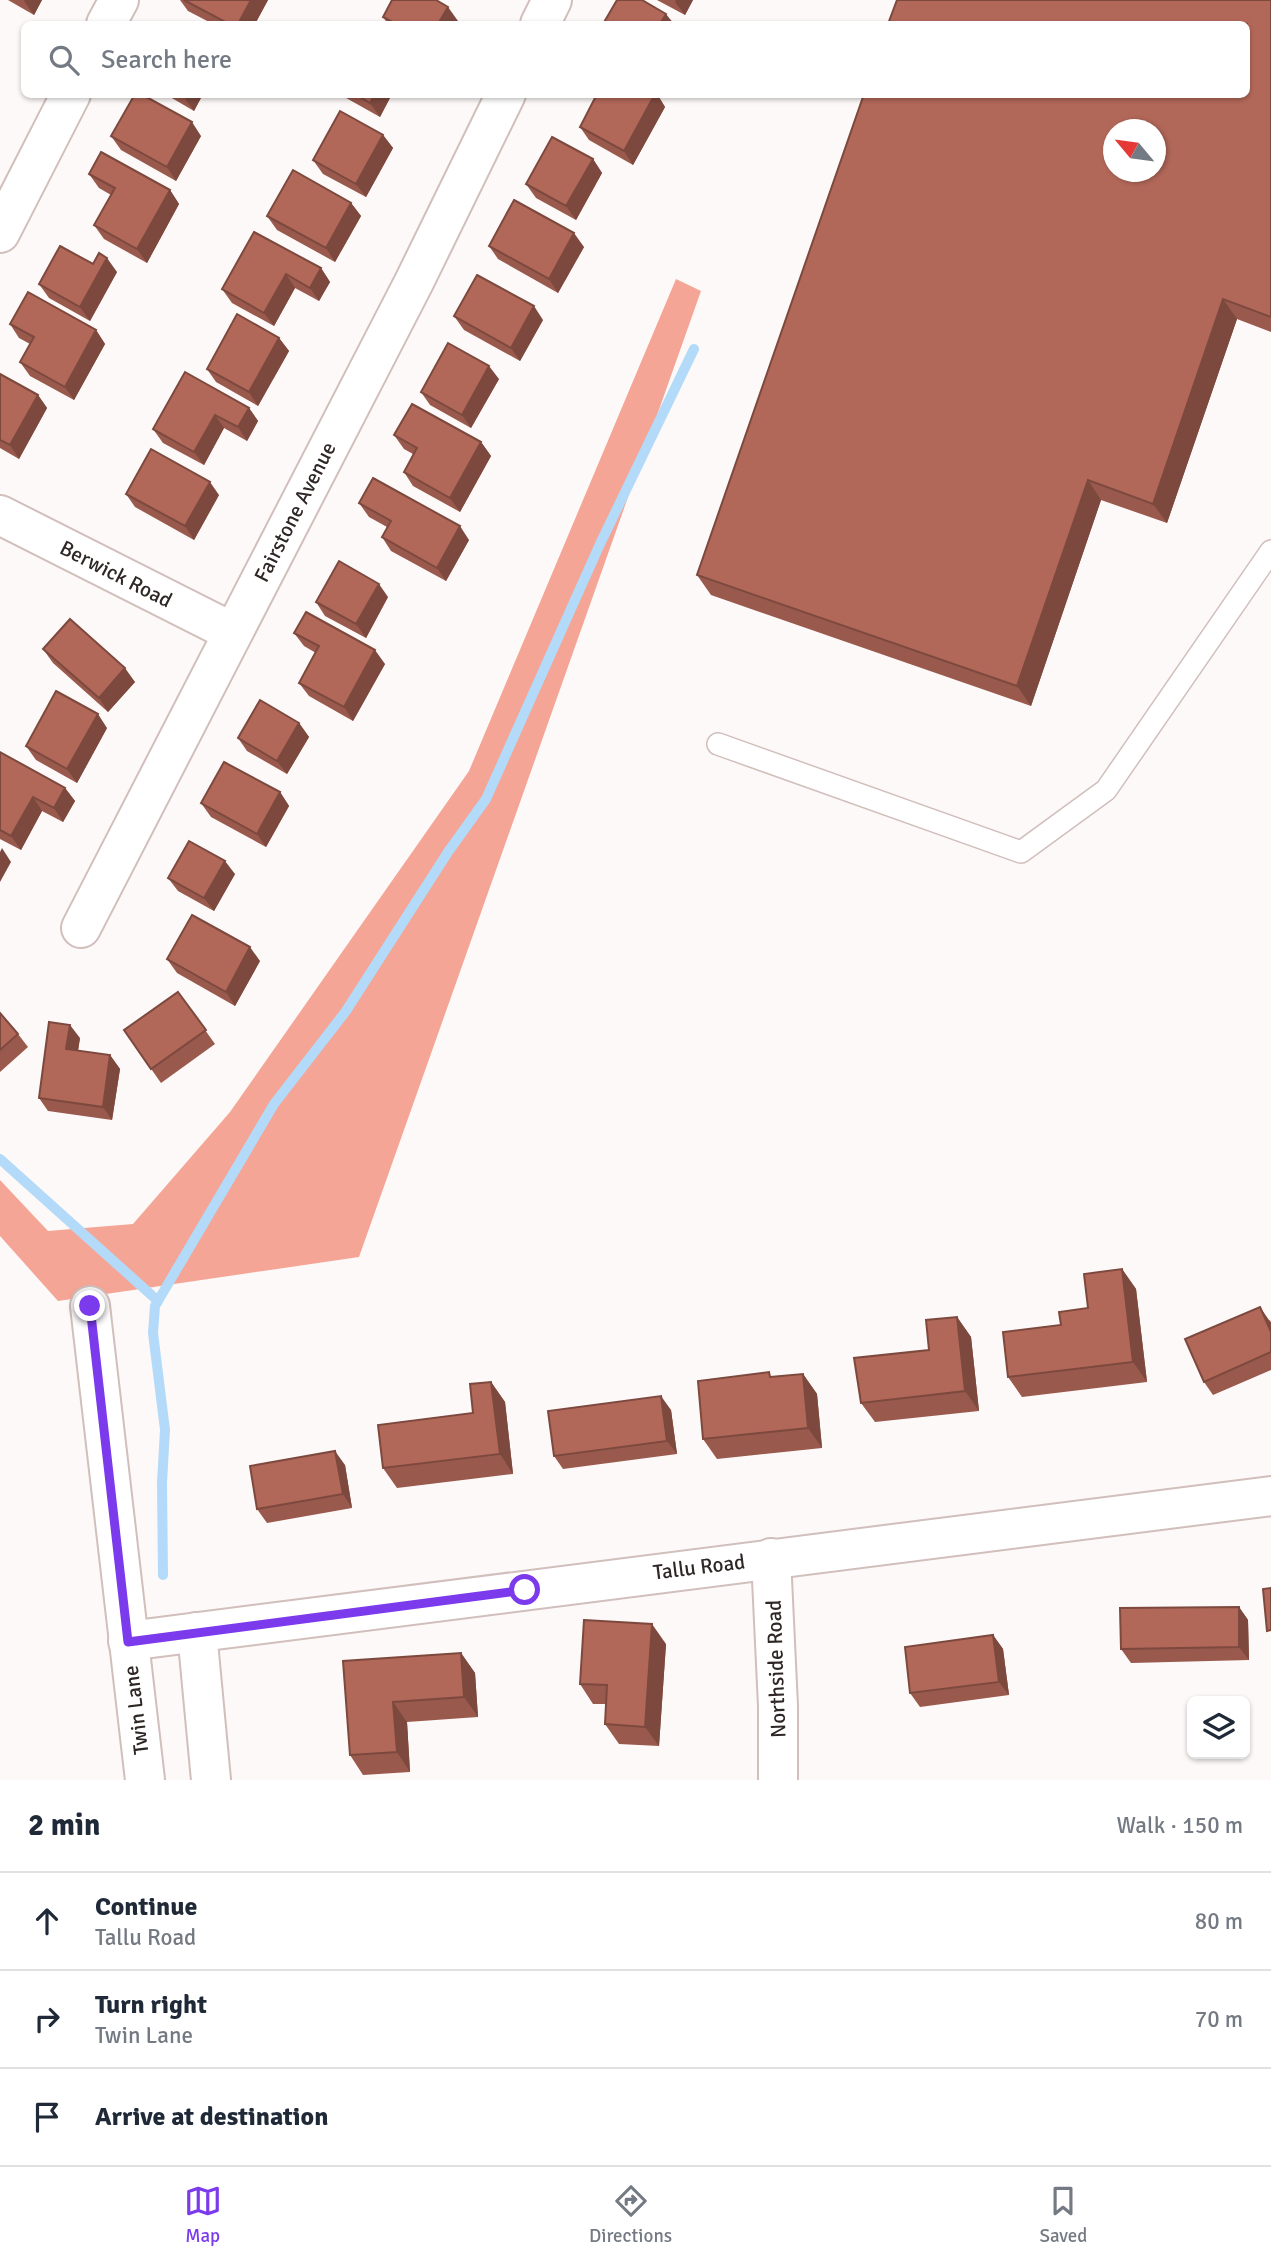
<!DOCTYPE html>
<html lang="en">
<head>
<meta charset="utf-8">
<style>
  :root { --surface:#fff; --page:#f2f2f3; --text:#1f2937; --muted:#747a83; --line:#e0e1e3; --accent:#7c3aed }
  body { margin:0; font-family:Signika,sans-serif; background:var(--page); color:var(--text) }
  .controls { position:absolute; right:21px; bottom:21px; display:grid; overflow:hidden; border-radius:10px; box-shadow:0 2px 5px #0004 }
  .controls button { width:63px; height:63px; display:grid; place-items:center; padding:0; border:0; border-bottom:2px solid var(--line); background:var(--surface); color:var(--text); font:35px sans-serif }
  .compass { position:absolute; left:1103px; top:119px; width:63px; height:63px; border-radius:50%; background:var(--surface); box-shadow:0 2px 5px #0004; rotate:299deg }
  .stop { position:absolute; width:21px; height:21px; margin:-16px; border:5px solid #7c3aed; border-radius:50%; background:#fff }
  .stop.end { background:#7c3aed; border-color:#fff; box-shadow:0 2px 7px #0008 }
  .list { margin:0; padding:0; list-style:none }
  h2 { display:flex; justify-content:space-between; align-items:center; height:91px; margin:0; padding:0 28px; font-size:30px }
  h2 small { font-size:23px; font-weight:400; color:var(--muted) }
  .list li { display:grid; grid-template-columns:46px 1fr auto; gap:21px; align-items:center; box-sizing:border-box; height:98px; padding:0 28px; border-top:2px solid var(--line) }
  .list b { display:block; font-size:26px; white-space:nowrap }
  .list p { margin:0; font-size:23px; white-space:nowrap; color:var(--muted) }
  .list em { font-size:23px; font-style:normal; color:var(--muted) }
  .icon { flex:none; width:38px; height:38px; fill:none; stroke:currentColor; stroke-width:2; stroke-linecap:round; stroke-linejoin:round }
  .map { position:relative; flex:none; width:1271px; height:1780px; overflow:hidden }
  .search { position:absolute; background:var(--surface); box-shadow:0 2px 5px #0004; left:21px; right:21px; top:21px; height:77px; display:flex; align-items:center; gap:18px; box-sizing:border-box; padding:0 24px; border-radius:10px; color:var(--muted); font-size:26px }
  .sheet { height:385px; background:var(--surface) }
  nav { display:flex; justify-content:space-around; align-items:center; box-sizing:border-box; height:98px; border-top:2px solid var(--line); background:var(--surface); font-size:19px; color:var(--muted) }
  nav a { display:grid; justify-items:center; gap:4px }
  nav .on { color:var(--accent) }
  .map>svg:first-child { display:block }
  .forest { fill:#f4a595 }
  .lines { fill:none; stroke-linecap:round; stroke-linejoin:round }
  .stream { stroke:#b3daf8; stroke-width:10 }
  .service-casing { stroke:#d1bfbc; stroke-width:24 }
  .minor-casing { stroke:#d1bfbc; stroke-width:42 }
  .service { stroke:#fff; stroke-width:21 }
  .minor { stroke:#fff; stroke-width:38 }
  .wall { fill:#99594d }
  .shaded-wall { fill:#7d493e }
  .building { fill:#b26859; stroke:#7d493e; stroke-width:2; fill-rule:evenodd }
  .route { stroke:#7c3aed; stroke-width:9 }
  .labels { text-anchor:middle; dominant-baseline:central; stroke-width:5; stroke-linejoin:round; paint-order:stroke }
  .street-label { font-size:21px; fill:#2e2726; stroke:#fff }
</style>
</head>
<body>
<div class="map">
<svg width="1271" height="1780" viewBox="0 0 1271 1780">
  <rect width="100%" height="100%" fill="#fdf9f8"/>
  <polygon class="forest" points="676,279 701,291 359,1257 58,1301 0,1236 0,1180 48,1231 133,1224 230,1112 469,771"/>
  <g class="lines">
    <g class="stream">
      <polyline points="0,1159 158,1301"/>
      <polyline points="163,1575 162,1483 165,1430 153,1333 155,1306 274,1104 346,1011 448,852 486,799 600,544 694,349"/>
    </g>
    <g class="service-casing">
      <polyline id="service" points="718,744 1021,852 1106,790 1271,551"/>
    </g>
    <g class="minor-casing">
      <g id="minor">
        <polyline points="106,24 119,0"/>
        <polyline points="540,24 552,0"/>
        <polyline points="0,233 71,94"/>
        <polyline points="0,515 232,632"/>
        <polyline points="81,928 414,282 506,94"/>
        <polyline points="90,1306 145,1780"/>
        <polyline points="771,1558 778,1706 778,1780"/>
        <polyline points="197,1632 211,1780"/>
        <polyline points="128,1641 1271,1496"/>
      </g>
    </g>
    <use href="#service" class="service"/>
    <use href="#minor" class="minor"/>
  </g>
  <g class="wall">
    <polygon points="8,0 42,0 34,15"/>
    <polygon points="180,0 268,0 255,24 213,24 188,11"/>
    <polygon points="657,0 693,0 685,15"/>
    <polygon points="1271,0 1271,332 1237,319 1167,523 1101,500 1031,706 711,595 697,575"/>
    <polygon points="383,17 458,21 456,24 388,24"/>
    <polygon points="165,94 203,94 194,111"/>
    <polygon points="339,94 392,94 380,117"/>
    <polygon points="594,94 657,94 665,107 633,165 589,140 580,127 597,96"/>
    <polygon points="383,135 393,148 366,197 323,174 313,160"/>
    <polygon points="111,136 201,136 176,181 121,150"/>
    <polygon points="593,159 602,173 576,220 536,198 526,184"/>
    <polygon points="89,174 170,190 179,204 147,263 104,239 94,225 111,195 99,188"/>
    <polygon points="351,203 361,216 335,262 277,230 267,216"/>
    <polygon points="254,232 321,268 330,282 319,301 295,288 274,326 232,303 222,289"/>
    <polygon points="489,246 584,247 558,293 498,259"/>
    <polygon points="93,264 117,272 90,321 49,298 39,284"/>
    <polygon points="454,316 543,320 520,361 464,330"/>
    <polygon points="10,324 96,330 105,344 74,400 30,376 20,362 30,344 19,338"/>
    <polygon points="279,338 289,351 258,406 216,382 207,369"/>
    <polygon points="0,374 38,395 47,408 19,459 0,448"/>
    <polygon points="499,379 471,428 430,405 421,392"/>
    <polygon points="249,408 258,421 247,441 224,428 204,465 163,443 153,429"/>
    <polygon points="394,435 481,442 491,456 460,512 413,486 404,472 413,454 404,449"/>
    <polygon points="126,494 219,495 194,540 135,507"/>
    <polygon points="359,503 469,540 446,581 391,551 382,537 387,527 369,517"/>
    <polygon points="388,597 366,638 325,616 316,602"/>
    <polygon points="294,633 385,664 353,721 309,696 299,683 316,653 304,646"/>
    <polygon points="43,649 135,682 108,712 53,663"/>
    <polygon points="299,723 309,737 287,774 247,751 238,738"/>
    <polygon points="107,728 77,783 36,760 26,746"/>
    <polygon points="0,752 65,788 75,801 63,822 42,811 21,850 0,839"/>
    <polygon points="280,792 289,806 266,847 211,817 201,803"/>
    <polygon points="235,874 214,911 178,891 168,878"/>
    <polygon points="167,959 260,961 235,1006 177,973"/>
    <polygon points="178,992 215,1044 161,1083 124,1030"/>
    <polygon points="0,1013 18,1034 28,1047 0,1072"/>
    <polygon points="80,1038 78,1051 110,1055 120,1069 112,1120 48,1111 39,1098"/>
    <polygon points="1122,1269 1136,1289 1147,1382 1022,1397 1008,1377 1061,1325 1088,1308"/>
    <polygon points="957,1317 971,1337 979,1411 875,1422 861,1403 929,1350"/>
    <polygon points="1270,1320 1271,1323 1271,1370 1213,1395 1204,1382"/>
    <polygon points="803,1374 817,1394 822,1448 717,1459 703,1439 773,1377"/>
    <polygon points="491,1382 505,1402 513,1474 397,1488 383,1468 473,1413"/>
    <polygon points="671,1410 677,1454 563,1469 554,1456"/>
    <polygon points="345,1465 352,1508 267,1523 257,1509"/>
    <polygon points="1239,1607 1248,1620 1249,1660 1131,1663 1121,1649"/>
    <polygon points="993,1635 1003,1649 1009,1695 920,1707 910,1693"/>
    <polygon points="666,1644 659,1746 619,1744 605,1724 606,1704 593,1704 580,1684"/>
    <polygon points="461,1653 475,1673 478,1717 407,1722 410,1772 363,1775 350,1755 343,1661"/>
  </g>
  <g class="shaded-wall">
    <polygon points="25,0 42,0 34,15 24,1"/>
    <polygon points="251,0 268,0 255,24 238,24"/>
    <polygon points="676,0 693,0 685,15 675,2"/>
    <polygon points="448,7 458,21 456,24 438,24"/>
    <polygon points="666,14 674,24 660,24"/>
    <polygon points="186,94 203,94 194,111 184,97"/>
    <polygon points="375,94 392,94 380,117 370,103"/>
    <polygon points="655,94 657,94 665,107 633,165 624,151"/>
    <polygon points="192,122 201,136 176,181 167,167"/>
    <polygon points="383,135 393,148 366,197 356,184"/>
    <polygon points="593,159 602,173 576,220 566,206"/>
    <polygon points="170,190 179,204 147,263 137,249"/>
    <polygon points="351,203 361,216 335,262 326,248"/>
    <polygon points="574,233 584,247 558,293 549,279"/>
    <polygon points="107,258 117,272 90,321 80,307"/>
    <polygon points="321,268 330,282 319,301 310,288"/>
    <polygon points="286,274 295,288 274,326 264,313"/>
    <polygon points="1223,299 1237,319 1167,523 1153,504"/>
    <polygon points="534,306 543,320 520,361 511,348"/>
    <polygon points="96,330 105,344 74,400 65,387"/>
    <polygon points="279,338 289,351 258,406 249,392"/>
    <polygon points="489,366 499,379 471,428 462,415"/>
    <polygon points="38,395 47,408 19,459 10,445"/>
    <polygon points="249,408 258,421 247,441 238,427"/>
    <polygon points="215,415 224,428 204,465 194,452"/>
    <polygon points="481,442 491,456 460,512 450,498"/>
    <polygon points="1088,480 1101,500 1031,706 1017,686"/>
    <polygon points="210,482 219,495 194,540 185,526"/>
    <polygon points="460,526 469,540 446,581 437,568"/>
    <polygon points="379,584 388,597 366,638 356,624"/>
    <polygon points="375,650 385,664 353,721 344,707"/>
    <polygon points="125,668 135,682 108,712 99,698"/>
    <polygon points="98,714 107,728 77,783 67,769"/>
    <polygon points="299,723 309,737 287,774 277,761"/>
    <polygon points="65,788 75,801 63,822 54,808"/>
    <polygon points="280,792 289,806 266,847 257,834"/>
    <polygon points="33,797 42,811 21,850 11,836"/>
    <polygon points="2,848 11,862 0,882 0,852"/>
    <polygon points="225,861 235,874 214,911 204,898"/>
    <polygon points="250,947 260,961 235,1006 226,992"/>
    <polygon points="70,1025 80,1038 76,1063 66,1049"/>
    <polygon points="110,1055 120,1069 112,1120 103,1107"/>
    <polygon points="1122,1269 1136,1289 1147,1382 1133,1362"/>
    <polygon points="1260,1307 1271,1323 1271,1332"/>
    <polygon points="957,1317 971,1337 979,1411 965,1391"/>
    <polygon points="803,1374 817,1394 822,1448 808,1428"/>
    <polygon points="491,1382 505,1402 513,1474 500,1454"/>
    <polygon points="661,1396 671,1410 677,1454 667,1441"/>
    <polygon points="335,1451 345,1465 352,1508 343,1494"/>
    <polygon points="1239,1607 1248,1620 1249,1660 1239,1647"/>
    <polygon points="652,1624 666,1644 659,1746 645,1727"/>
    <polygon points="993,1635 1003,1649 1009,1695 999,1682"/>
    <polygon points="461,1653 475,1673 478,1717 464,1697"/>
    <polygon points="393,1702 407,1722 410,1772 397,1752"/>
  </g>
  <g class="building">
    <polygon points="184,0 251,0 238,24 229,24"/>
    <polygon points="392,0 436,0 448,7 438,24 396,24 383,17"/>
    <polygon points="617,0 642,0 666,14 660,24 603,24"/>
    <path d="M897 0H1271V317L1223 299 1153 504 1088 480 1017 686 697 575 864 94H1247V24H888ZM1114 130H1156V172H1114Z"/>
    <polygon points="135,94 141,94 192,122 167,167 111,136"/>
    <polygon points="355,94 375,94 370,103"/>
    <polygon points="597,94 655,94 624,151 580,127"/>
    <polygon points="340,111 383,135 356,184 313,160"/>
    <polygon points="552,137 593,159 566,206 526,184"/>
    <polygon points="101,152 170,190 137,249 94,225 115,188 89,174"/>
    <polygon points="293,170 351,203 326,248 267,216"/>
    <polygon points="514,200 574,233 549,279 489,246"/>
    <polygon points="254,232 321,268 310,288 286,274 264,313 222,289"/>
    <polygon points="60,246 93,264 99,253 107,258 80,307 39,284"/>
    <polygon points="477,275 534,306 511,348 454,316"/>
    <polygon points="28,292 96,330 65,387 20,362 34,337 10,324"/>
    <polygon points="237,314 279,338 249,392 207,369"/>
    <polygon points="448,343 489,366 462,415 421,392"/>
    <polygon points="185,372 249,408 238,427 215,415 194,452 153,429"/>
    <polygon points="0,374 38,395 10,445 0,440"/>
    <polygon points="412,404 481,442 450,498 404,472 417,448 394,435"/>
    <polygon points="151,449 210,482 185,526 126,494"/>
    <polygon points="373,478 460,526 437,568 382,537 391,521 359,503"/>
    <polygon points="339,561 379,584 356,624 316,602"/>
    <polygon points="306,612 375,650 344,707 299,683 319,646 294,633"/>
    <polygon points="70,619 125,668 99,698 43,649"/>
    <polygon points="56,691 98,714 67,769 26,746"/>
    <polygon points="260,700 299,723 277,761 238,738"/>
    <polygon points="0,752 65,788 54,808 33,797 11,836 0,830"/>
    <polygon points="224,762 280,792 257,834 201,803"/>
    <polygon points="189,841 225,861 204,898 168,878"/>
    <polygon points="192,915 250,947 226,992 167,959"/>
    <polygon points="178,992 206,1030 151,1069 124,1030"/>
    <polygon points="0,1013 18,1034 0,1050"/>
    <polygon points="49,1022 70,1025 66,1049 110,1055 103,1107 39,1098"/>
    <polygon points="1122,1269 1133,1362 1008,1377 1003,1332 1061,1325 1059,1312 1088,1308 1084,1274"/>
    <polygon points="1260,1307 1271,1332 1271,1352 1204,1382 1185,1339"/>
    <polygon points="957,1317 965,1391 861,1403 854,1358 929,1350 926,1320"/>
    <polygon points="769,1372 770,1377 803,1374 808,1428 703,1439 698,1381"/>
    <polygon points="491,1382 500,1454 383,1468 378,1425 473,1413 470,1384"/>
    <polygon points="661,1396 667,1441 554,1456 548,1411"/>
    <polygon points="335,1451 343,1494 257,1509 250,1466"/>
    <polygon points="1271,1588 1271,1630 1267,1631 1263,1589"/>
    <polygon points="1239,1607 1239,1647 1121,1649 1120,1608"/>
    <polygon points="584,1620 652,1624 645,1727 605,1724 607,1685 580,1684"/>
    <polygon points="993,1635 999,1682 910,1693 905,1647"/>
    <polygon points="461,1653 464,1697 393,1702 397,1752 350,1755 343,1661"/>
  </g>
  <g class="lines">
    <polyline class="route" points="90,1306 128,1642 525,1590"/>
  </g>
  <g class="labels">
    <g class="street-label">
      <text transform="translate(295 512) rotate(-63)">Fairstone Avenue</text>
      <text transform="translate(116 574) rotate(27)">Berwick Road</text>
      <text transform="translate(699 1567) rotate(-7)">Tallu Road</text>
      <text transform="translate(776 1669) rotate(-92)">Northside Road</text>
      <text transform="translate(136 1710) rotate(-97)">Twin Lane</text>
    </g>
  </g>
</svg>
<div class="controls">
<button><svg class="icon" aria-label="layers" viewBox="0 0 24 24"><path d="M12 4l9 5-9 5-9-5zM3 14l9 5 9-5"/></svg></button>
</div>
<svg class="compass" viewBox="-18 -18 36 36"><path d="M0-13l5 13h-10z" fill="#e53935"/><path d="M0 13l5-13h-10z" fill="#747a83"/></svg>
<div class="stop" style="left:525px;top:1590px"></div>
<div class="stop end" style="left:90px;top:1306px"></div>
<div class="search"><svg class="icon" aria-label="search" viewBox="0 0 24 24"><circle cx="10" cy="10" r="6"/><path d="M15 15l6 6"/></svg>Search here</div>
</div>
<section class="sheet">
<h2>2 min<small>Walk · 150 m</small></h2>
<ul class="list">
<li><svg class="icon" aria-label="ahead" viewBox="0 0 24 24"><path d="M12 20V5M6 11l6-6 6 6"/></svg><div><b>Continue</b><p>Tallu Road</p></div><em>80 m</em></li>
<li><svg class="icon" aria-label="right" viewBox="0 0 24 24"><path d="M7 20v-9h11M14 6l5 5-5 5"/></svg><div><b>Turn right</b><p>Twin Lane</p></div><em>70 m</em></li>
<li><svg class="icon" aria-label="arrive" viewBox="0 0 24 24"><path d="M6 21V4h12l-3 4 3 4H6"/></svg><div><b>Arrive at destination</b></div></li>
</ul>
</section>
<nav>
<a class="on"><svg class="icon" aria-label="map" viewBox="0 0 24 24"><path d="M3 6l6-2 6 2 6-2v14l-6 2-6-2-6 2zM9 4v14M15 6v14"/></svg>Map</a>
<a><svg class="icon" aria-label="directions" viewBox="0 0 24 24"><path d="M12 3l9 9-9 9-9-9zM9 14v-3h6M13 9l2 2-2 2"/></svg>Directions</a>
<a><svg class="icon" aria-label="saved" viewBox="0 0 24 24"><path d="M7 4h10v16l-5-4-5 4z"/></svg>Saved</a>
</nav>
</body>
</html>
